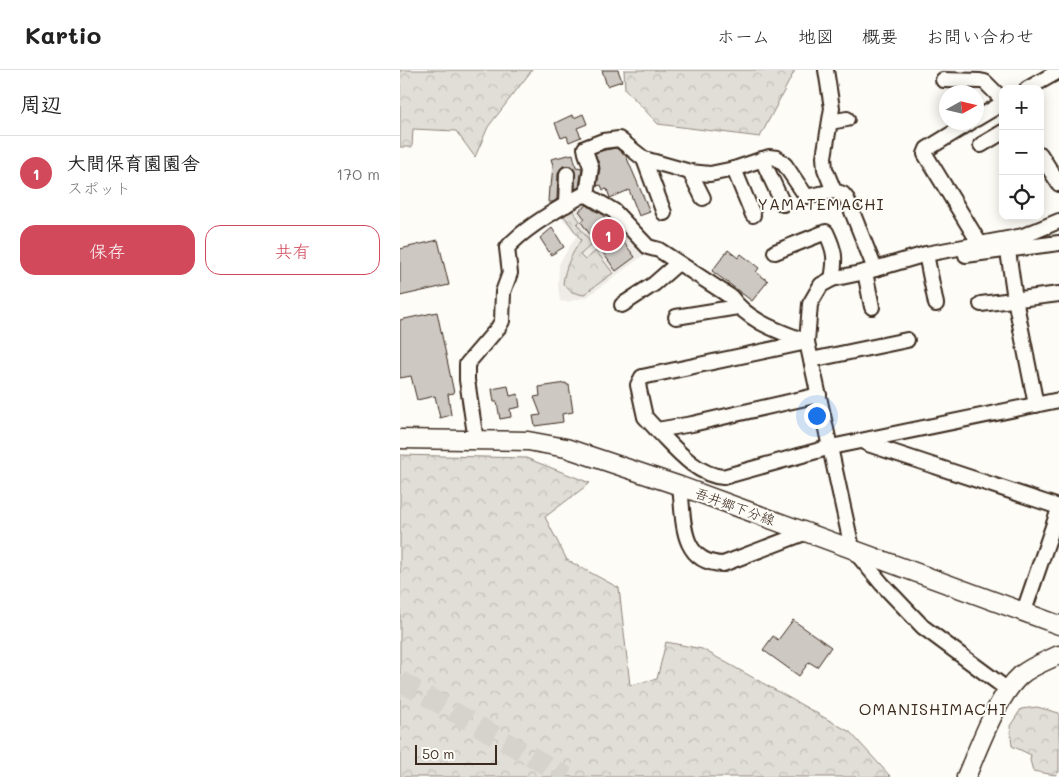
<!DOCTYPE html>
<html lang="ja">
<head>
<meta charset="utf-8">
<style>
  :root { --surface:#fff; --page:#f2f2f2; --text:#222; --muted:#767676; --line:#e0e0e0; --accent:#d1495b }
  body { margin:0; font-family:Mali,"Klee One",sans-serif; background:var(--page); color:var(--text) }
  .controls { position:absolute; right:15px; top:15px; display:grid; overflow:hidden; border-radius:10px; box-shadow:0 2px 12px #0003 }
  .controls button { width:45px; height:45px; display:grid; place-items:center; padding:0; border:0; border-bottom:1px solid var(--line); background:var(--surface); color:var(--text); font:25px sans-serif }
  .compass { position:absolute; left:539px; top:15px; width:45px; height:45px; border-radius:50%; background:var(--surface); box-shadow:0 2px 12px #0003; rotate:82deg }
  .scale { position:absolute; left:15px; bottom:12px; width:82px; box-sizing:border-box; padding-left:5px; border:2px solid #3b2a1e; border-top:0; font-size:14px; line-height:18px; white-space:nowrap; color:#3b2a1e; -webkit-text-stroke:4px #fdfcf7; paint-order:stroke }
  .you { position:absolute; left:416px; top:345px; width:18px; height:18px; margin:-12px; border:4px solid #fff; border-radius:50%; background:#1a73e8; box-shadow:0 0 0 8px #1a73e833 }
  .badge { display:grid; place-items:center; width:32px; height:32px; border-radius:50%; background:var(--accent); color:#fff; font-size:16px; font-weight:700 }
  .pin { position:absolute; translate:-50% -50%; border:2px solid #fff; box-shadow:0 1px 5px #0006 }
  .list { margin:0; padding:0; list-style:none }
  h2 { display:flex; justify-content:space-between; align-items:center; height:65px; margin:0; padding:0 20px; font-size:21px }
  h2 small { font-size:16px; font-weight:400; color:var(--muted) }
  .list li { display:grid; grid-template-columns:32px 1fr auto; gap:15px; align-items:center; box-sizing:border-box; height:75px; padding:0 20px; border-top:1px solid var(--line) }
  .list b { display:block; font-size:19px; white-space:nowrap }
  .list p { margin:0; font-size:16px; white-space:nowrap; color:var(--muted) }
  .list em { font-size:16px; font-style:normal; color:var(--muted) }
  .actions { display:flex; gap:10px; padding:15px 20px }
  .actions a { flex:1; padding:11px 0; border:1px solid var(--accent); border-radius:15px; text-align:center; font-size:18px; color:var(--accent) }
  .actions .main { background:var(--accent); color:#fff }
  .icon { flex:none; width:28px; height:28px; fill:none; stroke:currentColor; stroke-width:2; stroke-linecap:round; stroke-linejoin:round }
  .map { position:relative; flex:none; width:659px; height:707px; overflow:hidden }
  header { display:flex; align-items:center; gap:30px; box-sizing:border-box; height:70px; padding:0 25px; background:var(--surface); border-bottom:1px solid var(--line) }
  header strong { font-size:24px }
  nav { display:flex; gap:28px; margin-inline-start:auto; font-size:18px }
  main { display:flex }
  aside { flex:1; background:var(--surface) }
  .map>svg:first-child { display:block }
  .built { fill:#efece7 }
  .forest { fill:url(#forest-crowns); stroke:#8e847a }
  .building { fill:#cdc8c2; stroke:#3b2a1e }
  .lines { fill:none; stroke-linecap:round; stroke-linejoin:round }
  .highway-tunnel { stroke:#d6d2cc; stroke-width:20; stroke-dasharray:20 10; stroke-linecap:butt }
  .minor-casing { stroke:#3b2a1e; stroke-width:18 }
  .major-casing { stroke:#3b2a1e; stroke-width:21 }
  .minor { stroke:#fdfcf7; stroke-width:14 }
  .major { stroke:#fdfcf7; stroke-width:18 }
  .labels { text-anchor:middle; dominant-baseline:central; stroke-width:4; stroke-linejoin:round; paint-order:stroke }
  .street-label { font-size:14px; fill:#3b2a1e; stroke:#fdfcf7 }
  .quarter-label { font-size:16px; letter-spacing:1px; fill:#3b2a1e; stroke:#fdfcf7 }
</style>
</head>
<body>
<header>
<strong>Kartio</strong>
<nav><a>ホーム</a><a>地図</a><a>概要</a><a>お問い合わせ</a></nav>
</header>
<main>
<aside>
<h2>周辺<small></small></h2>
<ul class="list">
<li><span class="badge">1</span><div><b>大間保育園園舎</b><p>スポット</p></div><em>170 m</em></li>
</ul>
<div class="actions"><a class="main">保存</a><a>共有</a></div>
</aside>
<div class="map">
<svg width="659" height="707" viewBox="0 0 659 707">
  <defs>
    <pattern id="forest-crowns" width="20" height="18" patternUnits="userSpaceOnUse" patternTransform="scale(1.25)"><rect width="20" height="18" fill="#e1ded7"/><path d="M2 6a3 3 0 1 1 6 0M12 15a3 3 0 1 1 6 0" fill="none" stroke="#c2bfb8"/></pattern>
  </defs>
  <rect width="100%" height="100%" fill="#fdfcf7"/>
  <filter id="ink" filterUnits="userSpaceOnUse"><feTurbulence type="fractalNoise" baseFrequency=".02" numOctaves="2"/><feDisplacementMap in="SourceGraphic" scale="10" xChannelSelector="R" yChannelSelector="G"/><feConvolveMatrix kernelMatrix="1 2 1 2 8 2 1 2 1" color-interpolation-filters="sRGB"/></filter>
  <g filter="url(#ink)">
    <polygon class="built" points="186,129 213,144 244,185 187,227 167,232 160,231 158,216 159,194 177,165 159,145"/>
    <g class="forest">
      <polygon points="0,0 132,0 88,57 75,87 56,61 13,59 12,77 0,77"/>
      <polygon points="224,0 395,0 360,67 258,54 225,19"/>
      <path d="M172 140 180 151 177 154 192 174 180 185 185 190 196 181 213 203 183 225 172 222 163 214C165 196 172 184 181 170L164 146Z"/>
      <polygon points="0,385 126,388 190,413 145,447 167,490 219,518 230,615 257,609 266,572 302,579 450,662 491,707 0,707"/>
      <polygon points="637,637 659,643 659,702 655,705 633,701 630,690 631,685 612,676 610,656 621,639"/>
    </g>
    <g class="building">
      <polygon points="202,0 218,0 222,11 207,16"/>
      <polygon points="183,44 187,54 177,58 181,67 169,72 167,66 161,68 155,53 172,45 174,48"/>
      <polygon points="216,78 226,86 250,142 239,146 229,120 210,128 207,119 203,120 201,115 197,116 200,98 195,83 205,80"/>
      <polygon points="173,84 176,97 182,98 179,117 175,119 174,99 171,96 163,96 160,99 158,104 157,129 153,132 148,132 149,117 151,117 153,95 151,89"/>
      <polygon points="187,135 195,141 201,143 235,187 216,201 181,152 185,149 179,141"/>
      <polygon points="152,158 164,177 151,185 140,168"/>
      <polygon points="38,170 49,215 0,226 0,179"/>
      <polygon points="328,180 338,188 341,184 359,198 356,202 368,211 352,231 312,201"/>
      <polygon points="37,242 54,323 48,324 51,345 40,348 35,326 17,330 11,306 0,308 0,250"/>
      <polygon points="166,313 167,315 169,315 173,342 162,344 163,352 135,356 133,346 141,345 134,327 140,326 139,317"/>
      <polygon points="108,316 110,326 118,324 120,337 110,339 111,347 100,349 97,332 94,332 92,319"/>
      <polygon points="393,550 431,577 417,597 409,592 399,606 363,580 373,566 378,570"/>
    </g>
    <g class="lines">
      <polyline class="highway-tunnel" points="0,611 167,707"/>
      <g class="minor-casing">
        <g id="minor">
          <polyline points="426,0 432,38 424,87 425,99 434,121 443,124 447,129 475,199"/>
          <polyline points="543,10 580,11 585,12 603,30"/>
          <polyline points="627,19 659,1"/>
          <polyline points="576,49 603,33"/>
          <polyline points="430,52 447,49"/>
          <polyline points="571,52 527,79 525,84 580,174"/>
          <polyline points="581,75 603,62"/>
          <polyline points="640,84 659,114"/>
          <polyline points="244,89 264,143"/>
          <polyline points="362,89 383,134"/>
          <polyline points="334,99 353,145"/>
          <polyline points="290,102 303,128"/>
          <polyline points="187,125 191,97 186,83 185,78 203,71 219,69 244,89 290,102 310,104 334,99 369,87 377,88 385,95 406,126 410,126 434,121"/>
          <polyline points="166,135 167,104"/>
          <polyline points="608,181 615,229 636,335"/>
          <path d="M375 182 426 162C435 181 436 188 432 209"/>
          <polyline points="526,184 536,234"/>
          <polyline points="566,185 659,173"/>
          <polyline points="465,202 472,237"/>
          <polyline points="581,234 659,224"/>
          <polyline points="222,235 254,214 278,193"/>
          <polyline points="276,247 338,237"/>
          <polyline points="407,272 242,307 238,315 245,347 257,360 292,354 419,325"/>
          <polyline points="411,290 507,270"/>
          <path d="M257 360C275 378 296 405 323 407L431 377 659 330"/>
          <path d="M76 371 67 310V294L98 258 102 251 103 222 110 203 107 178C122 160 159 138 181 126L187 125 214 141 248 177 259 180 331 227C349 252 379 261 407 272"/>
          <polyline points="462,371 468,374 659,437"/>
          <path d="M280 416C284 448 279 493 323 494L407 462"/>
          <polyline points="624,541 659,439"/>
          <polyline points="608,620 523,557 482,514 452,478 407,272 410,234 421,215 432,209 465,202 526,184 623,166 659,151"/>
        </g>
      </g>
      <g class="major-casing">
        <g id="major">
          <polyline points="0,369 128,371 166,378 280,416 659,555"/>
          <path d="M566 707C579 677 597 626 621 605 632 596 646 591 659 585"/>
        </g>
      </g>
      <use href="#minor" class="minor"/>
      <use href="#major" class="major"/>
    </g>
  </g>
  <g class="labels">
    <g class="street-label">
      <text transform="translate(335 436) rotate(20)">吾井郷下分線</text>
    </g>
    <g class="quarter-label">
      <text x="421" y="133">YAMATEMACHI</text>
      <text x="533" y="638">OMANISHIMACHI</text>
    </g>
  </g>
</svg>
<div class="controls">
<button>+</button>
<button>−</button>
<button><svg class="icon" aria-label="locate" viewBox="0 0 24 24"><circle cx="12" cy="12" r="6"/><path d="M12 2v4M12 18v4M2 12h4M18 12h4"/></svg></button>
</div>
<svg class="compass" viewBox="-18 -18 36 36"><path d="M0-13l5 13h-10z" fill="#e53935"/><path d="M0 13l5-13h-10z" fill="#767676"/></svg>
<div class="scale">50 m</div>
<div class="you"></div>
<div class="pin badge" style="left:208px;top:165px">1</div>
</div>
</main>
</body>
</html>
